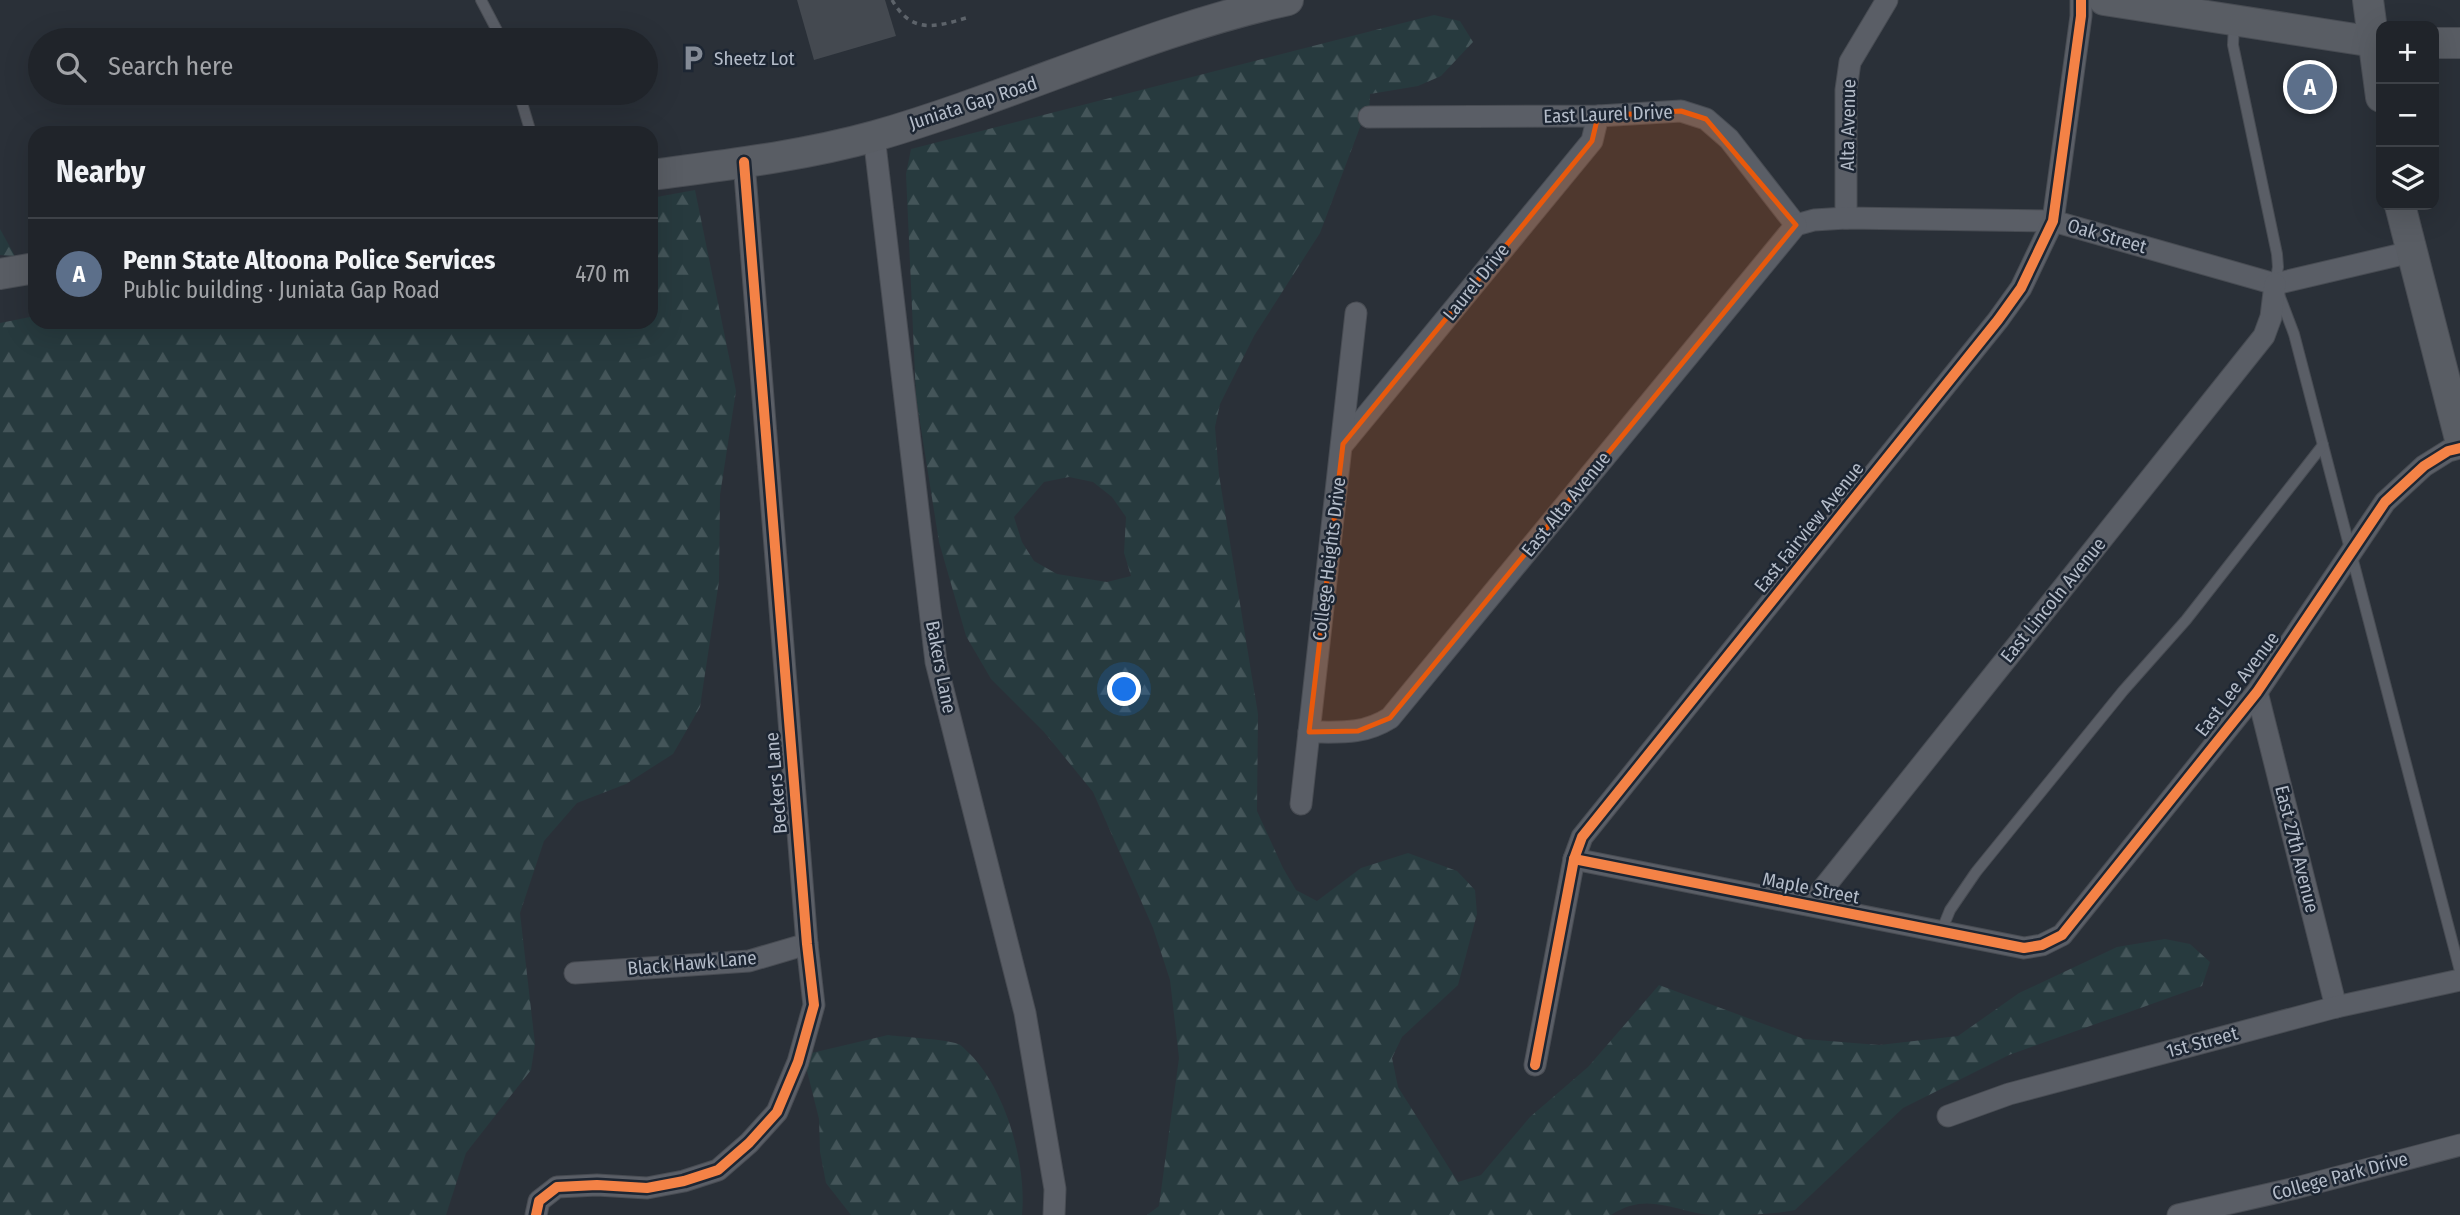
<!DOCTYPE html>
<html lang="en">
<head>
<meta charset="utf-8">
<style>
  :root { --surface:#20242a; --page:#2d3036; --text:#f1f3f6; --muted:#a2a4a8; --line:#3d4147; --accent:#848b96 }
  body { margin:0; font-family:"Fira Sans Condensed",sans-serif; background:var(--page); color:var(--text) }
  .controls { position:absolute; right:21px; top:21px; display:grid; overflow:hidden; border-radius:14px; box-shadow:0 7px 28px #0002 }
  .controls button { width:63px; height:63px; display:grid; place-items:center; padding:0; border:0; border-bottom:2px solid var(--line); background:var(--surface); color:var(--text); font:35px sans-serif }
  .you { position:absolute; left:1125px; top:690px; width:24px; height:24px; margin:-18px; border:5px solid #fff; border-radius:50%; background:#1a73e8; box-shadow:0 0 0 10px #1a73e833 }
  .badge { display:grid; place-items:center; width:46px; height:46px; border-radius:50%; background:var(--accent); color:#fff; font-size:23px; font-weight:700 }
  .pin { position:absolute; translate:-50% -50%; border:4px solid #fff; box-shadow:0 2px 7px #0006 }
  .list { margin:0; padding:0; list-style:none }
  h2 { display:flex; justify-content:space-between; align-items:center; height:91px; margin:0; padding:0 28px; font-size:30px }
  h2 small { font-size:23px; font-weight:400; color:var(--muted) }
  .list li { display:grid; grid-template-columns:46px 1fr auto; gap:21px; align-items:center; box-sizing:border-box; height:112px; padding:0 28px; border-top:2px solid var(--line) }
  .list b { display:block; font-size:26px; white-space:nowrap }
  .list p { margin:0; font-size:23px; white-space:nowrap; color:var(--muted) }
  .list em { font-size:23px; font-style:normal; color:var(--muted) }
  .icon { flex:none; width:38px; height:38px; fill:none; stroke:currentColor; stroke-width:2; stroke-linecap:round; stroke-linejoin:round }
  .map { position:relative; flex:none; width:2460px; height:1215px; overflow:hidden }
  .search { position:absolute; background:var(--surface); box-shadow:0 7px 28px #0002; left:28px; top:28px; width:630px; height:77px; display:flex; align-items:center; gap:18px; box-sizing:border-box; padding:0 24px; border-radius:38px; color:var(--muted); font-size:26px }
  .panel { position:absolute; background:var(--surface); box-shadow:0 7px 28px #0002; left:28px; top:126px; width:630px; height:203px; border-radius:21px }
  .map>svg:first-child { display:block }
  .forest { fill:url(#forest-firs); fill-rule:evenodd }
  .building { fill:#444950 }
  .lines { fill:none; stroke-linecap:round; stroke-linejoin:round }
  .lane-casing { stroke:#484c53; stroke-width:12 }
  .street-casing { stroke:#484c53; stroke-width:23 }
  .secondary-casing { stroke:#484c53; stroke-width:32 }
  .path { stroke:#5d636a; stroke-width:3.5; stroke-dasharray:5 5; stroke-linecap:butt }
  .lane { stroke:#5a5e66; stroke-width:10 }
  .street { stroke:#5a5e66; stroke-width:21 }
  .secondary { stroke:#595d64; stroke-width:30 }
  .cycleway-casing { stroke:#1d2633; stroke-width:15 }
  .cycleway { stroke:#f48246; stroke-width:10 }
  .marked { fill:#e8590c; fill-opacity:0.2; stroke:#e8590c; stroke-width:5; stroke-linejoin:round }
  .labels { text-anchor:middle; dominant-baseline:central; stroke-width:5; stroke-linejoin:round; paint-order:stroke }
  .poi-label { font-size:19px; fill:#b4bcc9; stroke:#1d2633; text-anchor:start }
  .street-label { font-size:19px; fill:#b4bcc9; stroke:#1d2633 }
</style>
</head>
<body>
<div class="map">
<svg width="2460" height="1215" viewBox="0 0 2460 1215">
  <defs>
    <pattern id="forest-firs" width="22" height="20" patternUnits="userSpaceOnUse" patternTransform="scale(1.75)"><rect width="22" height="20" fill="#273a3e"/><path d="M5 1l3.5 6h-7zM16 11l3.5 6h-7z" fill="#445559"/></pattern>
  </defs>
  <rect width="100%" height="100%" fill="#2a3038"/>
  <g class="forest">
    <path d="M1434 15 1460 21 1473 42 1441 76 1418 86 1370 94 1369 117 1362 122 1320 233 1254 336 1220 404 1215 427 1219 475 1258 714 1257 811 1283 868 1296 890 1317 901 1361 868 1408 853 1457 871 1475 890 1477 914 1458 985 1402 1037 1392 1058 1398 1087 1458 1182 1481 1175 1530 1117 1588 1067 1659 985 1804 1039 1879 1045 1958 1036 2019 993 2117 947 2165 939 2190 944 2210 962 2202 986 2009 1055 1903 1108 1795 1210C1772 1215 1735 1215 1710 1215 1673 1211 1647 1191 1611 1215H1147L1159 1206 1179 1058 1170 980 1153 928 1093 792 1044 732 991 679 966 636 939 542 916 397 906 174 911 149ZM1069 477 1093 482 1112 497 1126 517 1124 553 1131 576 1107 582 1057 574 1034 561 1022 542 1014 517 1044 482Z"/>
    <polygon points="695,190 736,391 720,495 719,581 700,707 673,754 626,784 577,803 544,841 520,913 535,1044 531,1070 466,1153 446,1215 0,1215 0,323 35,316 35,322 651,322 651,198"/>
    <polygon points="0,229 15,256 0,255"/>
    <path d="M888 1035C903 1037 945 1039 958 1044 962 1045 966 1051 970 1054 1006 1090 1027 1165 1022 1215H851L826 1183 820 1152 819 1119 803 1055Z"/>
  </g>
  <polygon class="building" points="797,0 885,0 896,36 814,60"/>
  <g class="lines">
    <g class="lane-casing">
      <g id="lane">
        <polyline points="481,0 502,40"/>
        <polyline points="2234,24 2233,45 2277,254 2278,267 2275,284 2294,334 2460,971"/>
        <polyline points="519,93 531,133"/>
        <polyline points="1941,932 1950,910 1976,872 2123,691 2186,620 2323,445"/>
      </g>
    </g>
    <g class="street-casing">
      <g id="street">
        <polyline points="1369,117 1598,116 1681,111 1706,119 1729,139 1796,225"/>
        <polyline points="874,136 936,662 1025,1013 1055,1189 1054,1215"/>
        <polyline points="1846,218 1846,90 1850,62 1887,0"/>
        <polyline points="1796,225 1814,220 1846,218 2053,221 2275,284 2411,252"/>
        <polyline points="1343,444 1592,141 1598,116"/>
        <polyline points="2257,692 2336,1007"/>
        <path d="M1309 732C1340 732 1363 735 1390 718L1796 225"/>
        <polyline points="1301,804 1356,313"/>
        <polyline points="1574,859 2024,948 2042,945 2062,935 2257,692 2385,502 2424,466 2448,451 2460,448"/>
        <polyline points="1810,905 2264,336 2271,317 2275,284"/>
        <polyline points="575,973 749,961 807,944"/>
        <polyline points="1535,1065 1574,859 1582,837 1998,320 2021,288 2053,221 2081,16 2081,0"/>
        <polyline points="1948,1116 2009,1094 2336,1007 2460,980"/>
        <polyline points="536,1215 539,1201 557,1187 597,1185 647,1188 684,1181 718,1170 749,1143 777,1112 798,1062 814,1005 807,944 744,162"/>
        <polyline points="2178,1215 2296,1188 2460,1145"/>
      </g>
    </g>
    <g class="secondary-casing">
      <g id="secondary">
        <polyline points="2104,0 2381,43"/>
        <polyline points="2368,0 2381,97"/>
        <polyline points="2434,43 2460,43"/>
        <path d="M651 175C726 165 803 156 875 136 1014 96 1147 31 1288 0"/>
        <polyline points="2400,205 2460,439"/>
        <polyline points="0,274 35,268"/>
      </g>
    </g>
    <path class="path" d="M892 0C911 33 933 28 966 18"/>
    <use href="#lane" class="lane"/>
    <use href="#street" class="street"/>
    <use href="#secondary" class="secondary"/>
    <g class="cycleway-casing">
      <g id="cycleway">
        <polyline points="1574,859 2024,948 2042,945 2062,935 2257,692 2385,502 2424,466 2448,451 2460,448"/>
        <polyline points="1535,1065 1574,859 1582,837 1998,320 2021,288 2053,221 2081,16 2081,0"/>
        <polyline points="536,1215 539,1201 557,1187 597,1185 647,1188 684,1181 718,1170 749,1143 777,1112 798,1062 814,1005 807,944 744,162"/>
      </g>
    </g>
    <use href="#cycleway" class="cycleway"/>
  </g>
  <path class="marked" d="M1681 111 1706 119 1796 225 1390 718 1358 731 1309 732 1343 444 1592 141 1598 116Z"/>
  <defs>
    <g id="parking-bare" transform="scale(2.1)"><path d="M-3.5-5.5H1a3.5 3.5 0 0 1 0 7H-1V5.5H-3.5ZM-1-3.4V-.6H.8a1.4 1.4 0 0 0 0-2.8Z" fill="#848b96" stroke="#1d2633" stroke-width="2.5" paint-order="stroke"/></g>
  </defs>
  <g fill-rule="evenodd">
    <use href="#parking-bare" x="693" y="58"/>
  </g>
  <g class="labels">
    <g class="poi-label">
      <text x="714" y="58">Sheetz Lot</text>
    </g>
    <g class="street-label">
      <text transform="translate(973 103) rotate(-18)">Juniata Gap Road</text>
      <text transform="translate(1608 114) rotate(-2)">East Laurel Drive</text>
      <text transform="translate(1848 125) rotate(-89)">Alta Avenue</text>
      <text transform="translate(2107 236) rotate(16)">Oak Street</text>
      <text transform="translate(1476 282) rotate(-51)">Laurel Drive</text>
      <text transform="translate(1566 504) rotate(-51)">East Alta Avenue</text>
      <text transform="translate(1809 527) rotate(-51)">East Fairview Avenue</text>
      <text transform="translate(1329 559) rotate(-83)">College Heights Drive</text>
      <text transform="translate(2053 600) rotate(-51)">East Lincoln Avenue</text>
      <text transform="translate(941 667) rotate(79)">Bakers Lane</text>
      <text transform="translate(2237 684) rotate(-53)">East Lee Avenue</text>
      <text transform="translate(776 783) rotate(-95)">Beckers Lane</text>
      <text transform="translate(2297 849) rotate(76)">East 27th Avenue</text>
      <text transform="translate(1811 888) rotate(11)">Maple Street</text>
      <text transform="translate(692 963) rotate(-5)">Black Hawk Lane</text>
      <text transform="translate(2202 1042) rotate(-15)">1st Street</text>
      <text transform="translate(2340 1176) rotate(-15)">College Park Drive</text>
    </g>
  </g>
</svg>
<div class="controls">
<button>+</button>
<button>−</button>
<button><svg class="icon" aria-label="layers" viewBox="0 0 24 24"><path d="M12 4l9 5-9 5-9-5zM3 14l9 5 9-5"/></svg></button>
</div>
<div class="you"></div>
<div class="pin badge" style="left:2310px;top:87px;background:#5c6f8a">A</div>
<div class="search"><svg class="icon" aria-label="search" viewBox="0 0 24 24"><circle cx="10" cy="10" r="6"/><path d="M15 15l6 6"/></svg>Search here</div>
<section class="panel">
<h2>Nearby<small></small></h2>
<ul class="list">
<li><span class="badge" style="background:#5c6f8a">A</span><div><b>Penn State Altoona Police Services</b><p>Public building · Juniata Gap Road</p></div><em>470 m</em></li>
</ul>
</section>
</div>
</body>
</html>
